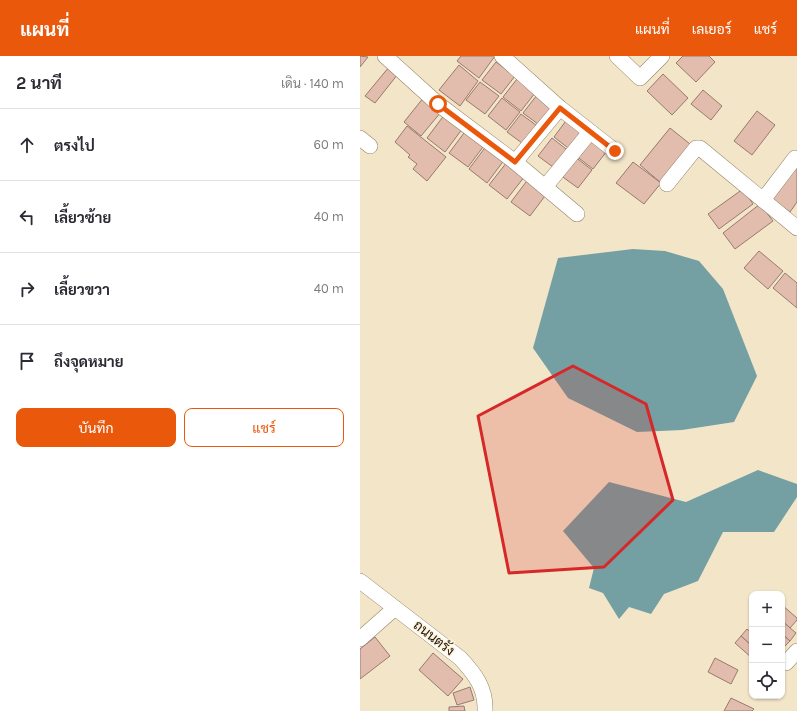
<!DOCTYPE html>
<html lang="th">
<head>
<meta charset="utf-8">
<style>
  :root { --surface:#fff; --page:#f2f2f3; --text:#2b2b33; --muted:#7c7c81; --line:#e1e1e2; --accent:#ea580c }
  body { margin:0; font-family:Karla,Sarabun,sans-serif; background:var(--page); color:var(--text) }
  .controls { position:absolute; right:12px; bottom:12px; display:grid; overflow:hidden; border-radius:8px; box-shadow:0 1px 3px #0004 }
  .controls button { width:36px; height:36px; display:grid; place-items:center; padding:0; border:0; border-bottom:1px solid var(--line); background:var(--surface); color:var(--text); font:20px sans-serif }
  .stop { position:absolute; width:12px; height:12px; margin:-9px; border:3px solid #ea580c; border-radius:50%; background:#fff }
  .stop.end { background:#ea580c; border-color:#fff; box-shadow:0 1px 4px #0008 }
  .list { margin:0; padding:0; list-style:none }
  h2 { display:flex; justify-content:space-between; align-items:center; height:52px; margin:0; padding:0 16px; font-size:17px }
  h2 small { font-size:13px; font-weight:400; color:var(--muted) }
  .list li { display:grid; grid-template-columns:26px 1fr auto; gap:12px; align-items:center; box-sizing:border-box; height:72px; padding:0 16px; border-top:1px solid var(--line) }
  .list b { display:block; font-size:15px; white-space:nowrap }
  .list em { font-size:13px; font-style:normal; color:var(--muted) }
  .actions { display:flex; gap:8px; padding:12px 16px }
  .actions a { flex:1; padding:9px 0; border:1px solid var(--accent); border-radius:8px; text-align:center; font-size:14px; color:var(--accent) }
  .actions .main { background:var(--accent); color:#fff }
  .icon { flex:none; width:22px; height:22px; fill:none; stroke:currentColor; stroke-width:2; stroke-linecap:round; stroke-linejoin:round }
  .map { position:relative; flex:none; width:437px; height:655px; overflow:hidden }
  header { display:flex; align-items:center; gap:24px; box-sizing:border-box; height:56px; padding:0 20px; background:var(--accent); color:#fff }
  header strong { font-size:19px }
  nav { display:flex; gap:22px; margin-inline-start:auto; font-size:14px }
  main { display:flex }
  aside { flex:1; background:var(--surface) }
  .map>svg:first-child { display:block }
  .water { fill:#74a0a3 }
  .building { fill:#e2bdae; stroke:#987a6e }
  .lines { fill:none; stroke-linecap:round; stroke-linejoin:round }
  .minor-casing { stroke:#918369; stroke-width:16 }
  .minor { stroke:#fff; stroke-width:15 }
  .route { stroke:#ea580c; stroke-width:5 }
  .marked { fill:#d62828; fill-opacity:0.2; stroke:#d62828; stroke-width:3; stroke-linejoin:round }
  .labels { text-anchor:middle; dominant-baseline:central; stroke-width:3; stroke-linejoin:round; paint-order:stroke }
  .street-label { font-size:14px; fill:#262016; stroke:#fef2db }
</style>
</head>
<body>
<header>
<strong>แผนที่</strong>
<nav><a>แผนที่</a><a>เลเยอร์</a><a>แชร์</a></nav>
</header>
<main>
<aside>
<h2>2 นาที<small>เดิน · 140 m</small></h2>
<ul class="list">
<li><svg class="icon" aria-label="ahead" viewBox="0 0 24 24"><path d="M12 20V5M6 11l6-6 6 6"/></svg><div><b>ตรงไป</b></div><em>60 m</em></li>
<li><svg class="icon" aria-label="left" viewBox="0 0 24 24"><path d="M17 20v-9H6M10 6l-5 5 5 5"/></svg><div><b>เลี้ยวซ้าย</b></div><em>40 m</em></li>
<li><svg class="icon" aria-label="right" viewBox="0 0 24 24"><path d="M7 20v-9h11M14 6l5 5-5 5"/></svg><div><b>เลี้ยวขวา</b></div><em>40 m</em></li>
<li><svg class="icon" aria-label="arrive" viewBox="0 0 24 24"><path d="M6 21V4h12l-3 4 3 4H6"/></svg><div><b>ถึงจุดหมาย</b></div></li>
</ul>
<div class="actions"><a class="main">บันทึก</a><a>แชร์</a></div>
</aside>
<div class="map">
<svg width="437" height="655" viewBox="0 0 437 655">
  <rect width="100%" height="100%" fill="#f3e5c8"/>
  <g class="water">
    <polygon points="273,193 305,195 339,205 363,233 397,320 374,366 322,374 277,376 208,342 173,292 198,202"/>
    <polygon points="398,414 437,428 437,441 414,476 363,476 338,525 304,538 291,558 269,551 259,563 243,537 229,532 234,512 203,475 249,426 326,446"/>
  </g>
  <g class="building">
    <polygon points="0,0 8,1 0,11"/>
    <polygon points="101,0 135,0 119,22 97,5"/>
    <polygon points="323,0 349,0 355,6 336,26 316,7"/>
    <polygon points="136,6 155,20 141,38 122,24"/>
    <polygon points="99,9 118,25 100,50 79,34"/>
    <polygon points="29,11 38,18 15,47 5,40"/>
    <polygon points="303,18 328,42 312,59 287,35"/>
    <polygon points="157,23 175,37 161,55 143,41"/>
    <polygon points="120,26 139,40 125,58 106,44"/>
    <polygon points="343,34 362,50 351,64 331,48"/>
    <polygon points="177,39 195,53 182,71 163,57"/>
    <polygon points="64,41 81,56 61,80 44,66"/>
    <polygon points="142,42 160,56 146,74 128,60"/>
    <polygon points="397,55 415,69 392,99 374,85"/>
    <polygon points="85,58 103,72 85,96 67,82"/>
    <polygon points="161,58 180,72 166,90 147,76"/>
    <polygon points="208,62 226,76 212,95 194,81"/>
    <polygon points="47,70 86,101 67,125 53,113 57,108 48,101 50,99 35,86"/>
    <polygon points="310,72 330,88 300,126 280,109"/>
    <polygon points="107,73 126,87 108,111 89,97"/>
    <polygon points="229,81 247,95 233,113 215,99"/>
    <polygon points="192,82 210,96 197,114 178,100"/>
    <polygon points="127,89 145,103 127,127 109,113"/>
    <polygon points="214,100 232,114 218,132 200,119"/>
    <polygon points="147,106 165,120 147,143 129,129"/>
    <polygon points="273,106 301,127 284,148 256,127"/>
    <polygon points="437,107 437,146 430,156 411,143"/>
    <polygon points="169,122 188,136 170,160 151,146"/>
    <polygon points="383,133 393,148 359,173 348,158"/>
    <polygon points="400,148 413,165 375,193 363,177"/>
    <polygon points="399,195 423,215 408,233 384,212"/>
    <polygon points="425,217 437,227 437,252 413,232"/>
    <polygon points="422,549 437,562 437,564 430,572 422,565"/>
    <polygon points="422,565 436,577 430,585 422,578"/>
    <polygon points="387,573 392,577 392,590 381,580"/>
    <polygon points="422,578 430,585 423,592 422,591"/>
    <polygon points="381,580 392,590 392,602 375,587"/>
    <polygon points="15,581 30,600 0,623 0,593"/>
    <polygon points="73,597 103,623 88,640 59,614"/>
    <polygon points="355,602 378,614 371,628 348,616"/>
    <polygon points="110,631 114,644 97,649 93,637"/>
    <polygon points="371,642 394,653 392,655 364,655"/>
    <polygon points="104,650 105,655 89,655 89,651"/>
  </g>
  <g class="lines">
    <g class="minor-casing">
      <g id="minor">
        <polyline points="25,0 78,48 155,106 217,158"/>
        <polyline points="142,0 200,52 255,95"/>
        <polyline points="257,0 280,22 302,0"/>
        <polyline points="0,82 10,90"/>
        <polyline points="155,106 200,52"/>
        <polyline points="307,128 336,92 340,92 437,172"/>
        <polyline points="185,131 230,76"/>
        <polyline points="403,144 435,102"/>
        <path d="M0 525 100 602C115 618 126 632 125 655"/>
        <polyline points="0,583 35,552"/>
        <polyline points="426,607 437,595"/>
      </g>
    </g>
    <use href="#minor" class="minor"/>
  </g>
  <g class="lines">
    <polyline class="route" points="78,48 155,106 200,52 255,95"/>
  </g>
  <path class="marked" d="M213 310 286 348 313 444 244 511 149 517 118 360Z"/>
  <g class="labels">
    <g class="street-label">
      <text transform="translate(74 582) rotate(38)">ถนนตรัง</text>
    </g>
  </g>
</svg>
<div class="controls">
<button>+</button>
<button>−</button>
<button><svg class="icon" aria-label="locate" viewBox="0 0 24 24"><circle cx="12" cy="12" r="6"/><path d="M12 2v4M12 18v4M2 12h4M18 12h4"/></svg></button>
</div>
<div class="stop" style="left:78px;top:48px"></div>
<div class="stop end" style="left:255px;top:95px"></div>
</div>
</main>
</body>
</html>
